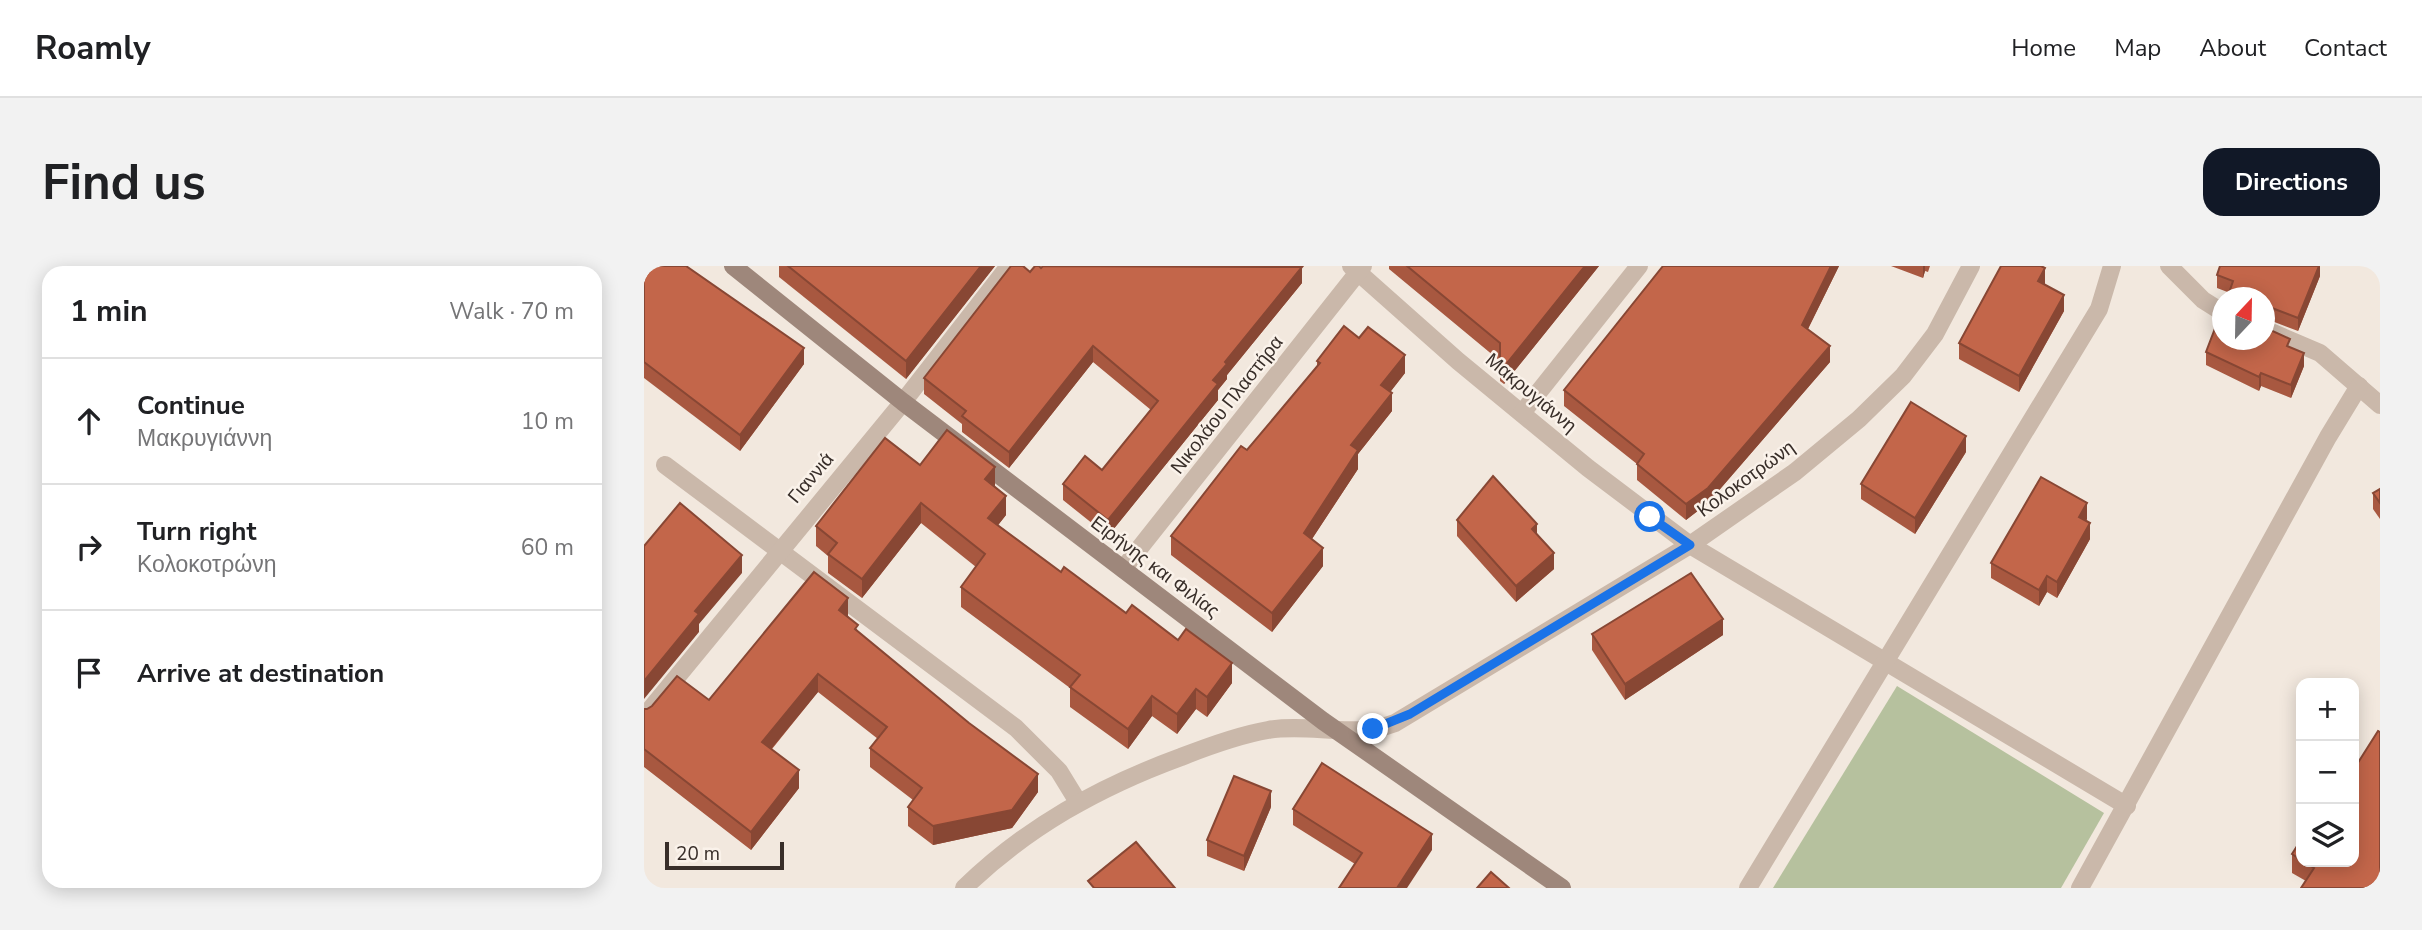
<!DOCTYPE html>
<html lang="en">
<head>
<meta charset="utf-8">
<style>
  :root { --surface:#fff; --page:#f2f2f2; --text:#202124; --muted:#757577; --line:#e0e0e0; --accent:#111827 }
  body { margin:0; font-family:"Nunito Sans",sans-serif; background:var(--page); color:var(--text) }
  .controls { position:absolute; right:21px; bottom:21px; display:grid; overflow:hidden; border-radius:14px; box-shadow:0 4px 18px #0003 }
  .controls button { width:63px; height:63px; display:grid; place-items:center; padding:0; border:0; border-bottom:2px solid var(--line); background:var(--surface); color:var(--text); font:35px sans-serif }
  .compass { position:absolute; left:1568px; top:21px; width:63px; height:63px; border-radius:50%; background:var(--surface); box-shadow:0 4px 18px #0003; rotate:22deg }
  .scale { position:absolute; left:21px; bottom:18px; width:119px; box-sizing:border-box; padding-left:7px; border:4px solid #382e29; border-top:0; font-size:19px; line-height:24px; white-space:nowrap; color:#382e29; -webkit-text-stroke:5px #faf2ea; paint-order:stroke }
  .stop { position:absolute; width:21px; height:21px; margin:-16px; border:5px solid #1a73e8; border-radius:50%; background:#fff }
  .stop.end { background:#1a73e8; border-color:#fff; box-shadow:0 2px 7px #0008 }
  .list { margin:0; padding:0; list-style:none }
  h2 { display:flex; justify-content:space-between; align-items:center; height:91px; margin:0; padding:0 28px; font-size:30px }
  h2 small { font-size:23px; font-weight:400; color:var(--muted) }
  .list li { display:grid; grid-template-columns:46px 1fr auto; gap:21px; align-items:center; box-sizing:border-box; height:126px; padding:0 28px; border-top:2px solid var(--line) }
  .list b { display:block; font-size:26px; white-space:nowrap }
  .list p { margin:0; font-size:23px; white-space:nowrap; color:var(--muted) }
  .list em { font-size:23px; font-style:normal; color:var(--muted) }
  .icon { flex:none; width:38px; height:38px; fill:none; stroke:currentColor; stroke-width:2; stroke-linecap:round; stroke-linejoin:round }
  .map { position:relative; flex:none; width:1736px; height:622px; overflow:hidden; border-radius:21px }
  header { display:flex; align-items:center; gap:42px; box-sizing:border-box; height:98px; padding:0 35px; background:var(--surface); border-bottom:2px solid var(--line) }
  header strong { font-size:33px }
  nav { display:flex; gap:38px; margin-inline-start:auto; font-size:24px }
  .intro { display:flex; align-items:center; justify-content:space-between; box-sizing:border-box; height:168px; padding:0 42px }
  h1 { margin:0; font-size:49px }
  .button { padding:18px 32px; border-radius:21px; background:var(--accent); color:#fff; font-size:24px; font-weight:700 }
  main { display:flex; gap:42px; padding:0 42px }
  aside { flex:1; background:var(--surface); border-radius:21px; box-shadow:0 4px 18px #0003 }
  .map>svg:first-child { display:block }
  .green { fill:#b6c19e }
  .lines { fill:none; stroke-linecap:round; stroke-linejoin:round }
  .street { stroke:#cab8aa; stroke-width:18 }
  .secondary { stroke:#9e877b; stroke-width:18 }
  .wall { fill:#a85840 }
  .shaded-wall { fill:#884734 }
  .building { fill:#c3664a; stroke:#884734; stroke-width:2 }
  .route { stroke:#1a73e8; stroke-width:9 }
  .labels { text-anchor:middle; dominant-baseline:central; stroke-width:5; stroke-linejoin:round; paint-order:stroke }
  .street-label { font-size:19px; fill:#382e29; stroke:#faf2ea }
</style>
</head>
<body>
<header>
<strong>Roamly</strong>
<nav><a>Home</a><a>Map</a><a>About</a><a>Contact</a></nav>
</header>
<div class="intro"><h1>Find us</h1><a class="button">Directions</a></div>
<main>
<aside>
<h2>1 min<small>Walk · 70 m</small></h2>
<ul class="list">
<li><svg class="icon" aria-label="ahead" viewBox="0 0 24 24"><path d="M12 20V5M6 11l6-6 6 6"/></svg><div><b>Continue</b><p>Μακρυγιάννη</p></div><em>10 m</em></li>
<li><svg class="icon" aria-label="right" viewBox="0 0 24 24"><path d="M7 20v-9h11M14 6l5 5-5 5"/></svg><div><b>Turn right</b><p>Κολοκοτρώνη</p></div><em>60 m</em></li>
<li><svg class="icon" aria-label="arrive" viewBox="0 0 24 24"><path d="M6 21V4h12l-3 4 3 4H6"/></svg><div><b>Arrive at destination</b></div></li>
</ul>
</aside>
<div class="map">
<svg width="1736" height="622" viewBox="0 0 1736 622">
  <rect width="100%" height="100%" fill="#f2e8de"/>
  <polygon class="green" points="1253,420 1460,547 1417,622 1129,622"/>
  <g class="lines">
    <g class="street">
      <polyline points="707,0 814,95 944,202 1046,279 1483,540"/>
      <polyline points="1525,0 1559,34 1578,46"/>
      <polyline points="1620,63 1676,87 1736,139"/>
      <polyline points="878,147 995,0"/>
      <polyline points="21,199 372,462 415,505 434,536"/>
      <polyline points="479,303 719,0"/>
      <polyline points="0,451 259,136 365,0"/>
      <path d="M320 622C383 561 455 521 537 491 565 480 595 469 624 464 667 457 709 473 751 457L1046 279 1151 206 1215 153 1259 110 1291 68 1327 0"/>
      <polyline points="1104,622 1455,43 1468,0"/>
      <polyline points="1436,622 1684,171 1715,120"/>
    </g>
    <polyline class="secondary" points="89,0 259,136 679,455 918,622"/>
  </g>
  <g class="wall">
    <polygon points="0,0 160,98 96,185 0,112"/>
    <polygon points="135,0 351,0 262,113 135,11"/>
    <polygon points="745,0 955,0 860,118 856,115 856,95 745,3"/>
    <polygon points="1019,0 1195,0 1164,63 1186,96 1064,237 1042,254 993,214 993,198 920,140 920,124"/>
    <polygon points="1247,0 1286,0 1284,6 1281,5 1279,12"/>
    <polygon points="1676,0 1676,10 1654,65 1620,52 1620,32 1586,32 1586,27 1573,22 1573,9"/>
    <polygon points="397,2 658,17 583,109 583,113 574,124 574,134 464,270 419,234 419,218 458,204 507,144 449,96 365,202 318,166 318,158 280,128 280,112 386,6"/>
    <polygon points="1401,19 1420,45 1375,126 1315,93 1315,77"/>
    <polygon points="1646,81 1660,100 1647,132 1617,120 1615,125 1562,99 1562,86"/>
    <polygon points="673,95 761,107 746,126 748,145 714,188 714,203 668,273 679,300 628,366 527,289 527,270 603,184 673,100"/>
    <polygon points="1322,186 1271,268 1217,233 1217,218"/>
    <polygon points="276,199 351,220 362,249 354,259 417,306 588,417 563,451 552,443 533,468 508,450 484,483 426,441 426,422 317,341 317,321 332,301 277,257 218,332 184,307 184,290 172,280 172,260"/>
    <polygon points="1729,227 1736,237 1736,253 1729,243"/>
    <polygon points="1443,253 1442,255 1446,273 1413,332 1403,326 1395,340 1347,312 1347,297"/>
    <polygon points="813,254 893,269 910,303 872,336 813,270"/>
    <polygon points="204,350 214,365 394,526 368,562 289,579 264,560 264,541 269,534 226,501 226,482 234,473 174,426 128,483 155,522 107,584 0,501 0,443 3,443 65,434"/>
    <polygon points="948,368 1079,369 981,434 948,384"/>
    <polygon points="627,541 600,605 563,590 563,574"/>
    <polygon points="649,543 788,584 711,598 649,559"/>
    <polygon points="1657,574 1657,596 1710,596 1736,622 1662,615 1648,607 1648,588"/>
  </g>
  <g class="shaded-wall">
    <polygon points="337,0 351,0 262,113 262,95"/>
    <polygon points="941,0 955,0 860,118 860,101"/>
    <polygon points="1187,0 1195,0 1158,75 1158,59"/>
    <polygon points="1279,0 1281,0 1281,5 1279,12"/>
    <polygon points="1675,0 1676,0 1676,10 1654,65 1654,52"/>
    <polygon points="658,1 658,17 583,109 583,113 574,124 574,134 464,270 464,254 569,114 581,96"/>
    <polygon points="1401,2 1401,18 1394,31 1394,15"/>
    <polygon points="1420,29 1420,45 1375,126 1375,110"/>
    <polygon points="449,80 449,96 365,202 365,186"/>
    <polygon points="1186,80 1186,96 1064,237 1042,254 1042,238"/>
    <polygon points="160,82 160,98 96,185 96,169"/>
    <polygon points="1660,87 1660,100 1647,132 1647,119"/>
    <polygon points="761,89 761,107 737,138 737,119"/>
    <polygon points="1617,107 1617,120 1615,125 1615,111"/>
    <polygon points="748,127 748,145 714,188 714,203 660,285 660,267 707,179"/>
    <polygon points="1322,170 1322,186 1271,268 1271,252"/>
    <polygon points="351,201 351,220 341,233 341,213"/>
    <polygon points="362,230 362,249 344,272 344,252"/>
    <polygon points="277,237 277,257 218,332 218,313"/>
    <polygon points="1443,237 1443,253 1435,267 1435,251"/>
    <polygon points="1446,257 1446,273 1413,332 1413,316"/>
    <polygon points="893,258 893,273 888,263"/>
    <polygon points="679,282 679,300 628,366 628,347"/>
    <polygon points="910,287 910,303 872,336 872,320"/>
    <polygon points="98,289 98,307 55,358 55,366 0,433 0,415 51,345"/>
    <polygon points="1403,310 1403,326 1395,340 1395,324"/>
    <polygon points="204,332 204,350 195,362 195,344"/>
    <polygon points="1079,353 1079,369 981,434 981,418"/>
    <polygon points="588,397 588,417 563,451 563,431"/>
    <polygon points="174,408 174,426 118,494 118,476"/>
    <polygon points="552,423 552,443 533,468 533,448"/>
    <polygon points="508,430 508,450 484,483 484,463"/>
    <polygon points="155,504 155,522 107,584 107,566"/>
    <polygon points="394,508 394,526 368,562 289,579 289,560"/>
    <polygon points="627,525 627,541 600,605 600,590"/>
    <polygon points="788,568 788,584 763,622 753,622"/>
  </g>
  <g class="building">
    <polygon points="0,0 42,0 160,82 96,169 0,96"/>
    <polygon points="144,0 337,0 262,95"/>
    <polygon points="367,0 379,0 386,6 391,0 395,0 397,2 399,0 658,1 581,96 583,98 569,114 574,118 464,254 419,218 441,190 458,204 514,135 449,80 365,186 318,150 322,145 280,112"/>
    <polygon points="763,0 941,0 860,101 856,98 856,77"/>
    <polygon points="1019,0 1187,0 1158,59 1186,80 1064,222 1042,238 993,198 1000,188 920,124"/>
    <polygon points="1357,0 1397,0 1401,2 1394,15 1420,29 1375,110 1315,77"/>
    <polygon points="1576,0 1675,0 1654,52 1620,39 1620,32 1588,32 1586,24 1589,15 1573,9"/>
    <polygon points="1578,44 1578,74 1620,74 1620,61 1646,73 1643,80 1660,87 1647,119 1617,107 1615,111 1562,86"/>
    <polygon points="700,60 715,72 724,61 761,89 737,119 748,127 707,179 714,184 660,267 679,282 628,347 527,270 597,180 603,184 676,97 673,95"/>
    <polygon points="1267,136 1322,170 1271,252 1217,218"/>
    <polygon points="303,164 351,201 341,213 362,230 344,252 417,306 420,301 482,347 488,339 534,374 542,363 588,397 563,431 552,423 533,448 508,430 484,463 426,421 436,409 317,321 341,288 277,237 218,313 184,288 193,277 172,260 241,172 276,199"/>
    <polygon points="849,210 893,258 888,263 910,287 872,320 813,254"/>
    <polygon points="1397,211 1443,237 1435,251 1446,257 1413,316 1403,310 1395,324 1347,297"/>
    <polygon points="1736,223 1736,237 1729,227"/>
    <polygon points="36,237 98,289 51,345 55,348 0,415 0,280"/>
    <polygon points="170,306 204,332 195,344 214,359 211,363 325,457 394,508 368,544 289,560 264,541 278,522 226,482 243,461 174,408 118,476 155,504 107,566 0,483 0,443 3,443 8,440 33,410 65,434"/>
    <polygon points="1047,307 1079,353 981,418 948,368"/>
    <polygon points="1734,465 1736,466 1736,622 1657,622 1670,602 1660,596 1710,596 1710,503"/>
    <polygon points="678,497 788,568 753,622 695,622 718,587 649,543"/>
    <polygon points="590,510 627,525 600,590 563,574"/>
    <polygon points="1657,574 1657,594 1648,588"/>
    <polygon points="492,576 531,622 450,622 444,615"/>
    <polygon points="847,606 865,622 833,622"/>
  </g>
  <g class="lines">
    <polyline class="route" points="729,463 766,448 1046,279 1006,251"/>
  </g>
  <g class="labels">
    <g class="street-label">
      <text transform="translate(887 127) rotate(40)">Μακρυγιάννη</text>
      <text transform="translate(583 139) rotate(-52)">Νικολάου Πλαστήρα</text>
      <text transform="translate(167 212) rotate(-50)">Γιαννιά</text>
      <text transform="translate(1102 213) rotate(-36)">Κολοκοτρώνη</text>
      <text transform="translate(511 301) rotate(37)">Ειρήνης και Φιλίας</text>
    </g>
  </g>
</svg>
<div class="controls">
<button>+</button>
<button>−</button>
<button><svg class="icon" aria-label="layers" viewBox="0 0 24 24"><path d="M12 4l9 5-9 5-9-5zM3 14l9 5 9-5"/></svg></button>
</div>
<svg class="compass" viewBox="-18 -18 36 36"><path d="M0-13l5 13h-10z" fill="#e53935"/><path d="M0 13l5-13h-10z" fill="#757577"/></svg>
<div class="scale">20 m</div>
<div class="stop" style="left:1006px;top:251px"></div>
<div class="stop end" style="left:729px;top:463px"></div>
</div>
</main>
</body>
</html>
